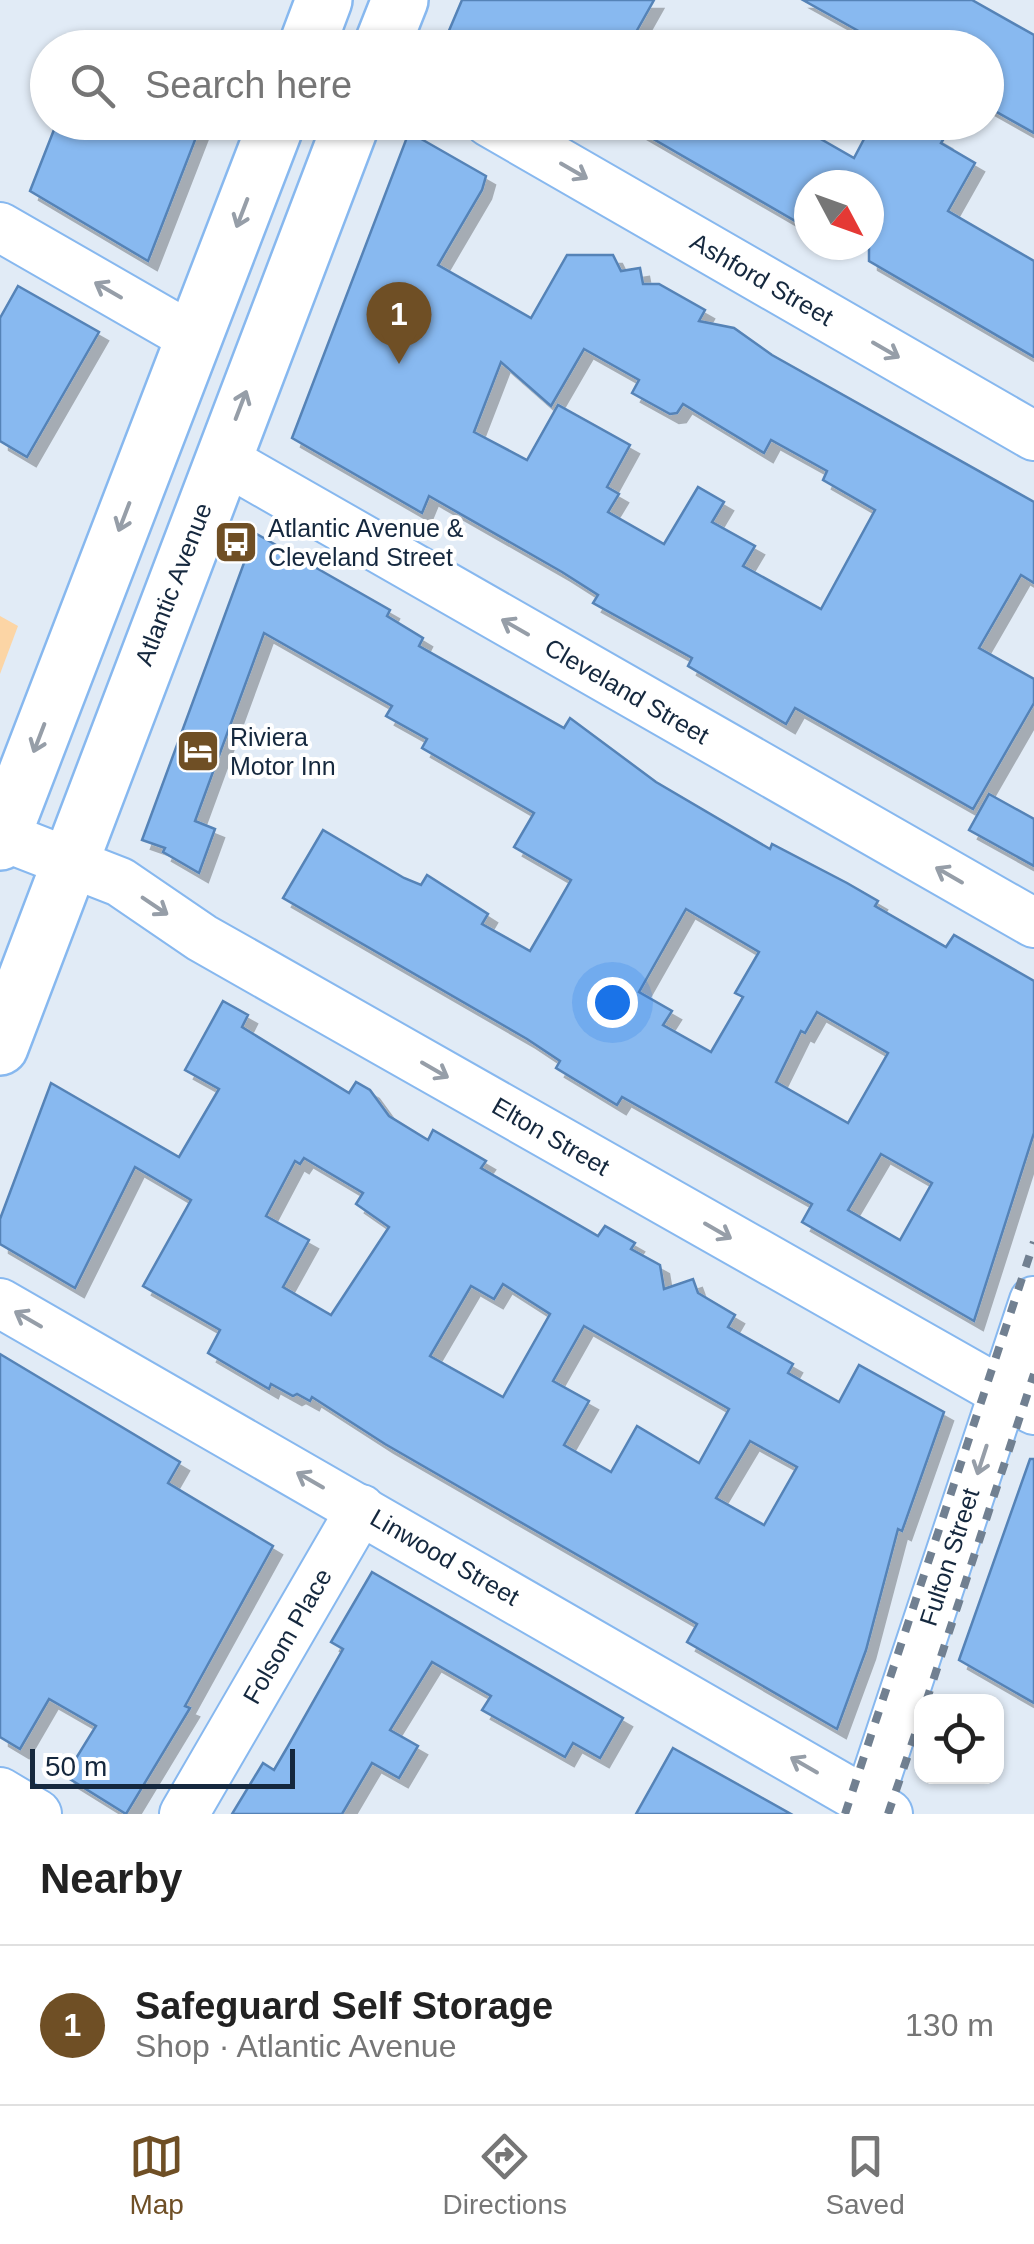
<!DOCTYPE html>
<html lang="en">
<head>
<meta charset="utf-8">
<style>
  :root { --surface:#fff; --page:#f6f6f6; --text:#222; --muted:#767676; --line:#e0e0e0; --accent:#6f4f25 }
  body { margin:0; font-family:Helvetica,sans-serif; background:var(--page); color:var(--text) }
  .controls { position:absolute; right:30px; bottom:30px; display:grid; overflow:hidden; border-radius:20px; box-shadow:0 2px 8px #0004 }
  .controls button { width:90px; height:90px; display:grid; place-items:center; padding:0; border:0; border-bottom:2px solid var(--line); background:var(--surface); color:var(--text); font:50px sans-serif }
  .compass { position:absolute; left:794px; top:170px; width:90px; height:90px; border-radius:50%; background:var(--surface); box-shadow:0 2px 8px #0004; rotate:131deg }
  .scale { position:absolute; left:30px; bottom:25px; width:265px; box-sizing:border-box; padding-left:10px; border:5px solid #15283e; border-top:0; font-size:28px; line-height:35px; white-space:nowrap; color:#15283e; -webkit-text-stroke:8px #fff; paint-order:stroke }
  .you { position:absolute; left:612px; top:1002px; width:35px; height:35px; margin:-25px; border:8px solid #fff; border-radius:50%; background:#1a73e8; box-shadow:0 0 0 15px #1a73e833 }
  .badge { display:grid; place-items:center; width:65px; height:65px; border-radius:50%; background:var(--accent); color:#fff; font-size:32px; font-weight:700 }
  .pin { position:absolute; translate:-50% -82px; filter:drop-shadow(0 2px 5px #0008) }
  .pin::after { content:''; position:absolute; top:52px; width:35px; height:30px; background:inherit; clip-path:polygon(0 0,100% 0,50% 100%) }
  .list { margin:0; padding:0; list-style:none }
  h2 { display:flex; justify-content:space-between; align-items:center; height:130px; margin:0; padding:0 40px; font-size:42px }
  h2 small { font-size:32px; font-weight:400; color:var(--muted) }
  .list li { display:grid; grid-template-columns:65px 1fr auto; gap:30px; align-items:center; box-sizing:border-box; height:160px; padding:0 40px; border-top:2px solid var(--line) }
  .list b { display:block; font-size:38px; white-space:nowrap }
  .list p { margin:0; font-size:32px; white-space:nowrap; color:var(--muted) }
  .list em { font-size:32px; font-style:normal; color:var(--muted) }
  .icon { flex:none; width:55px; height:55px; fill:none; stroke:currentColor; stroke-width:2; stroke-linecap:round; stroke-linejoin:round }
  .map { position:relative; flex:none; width:1034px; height:1814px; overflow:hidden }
  .search { position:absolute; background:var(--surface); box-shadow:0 2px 8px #0004; left:30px; right:30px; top:30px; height:110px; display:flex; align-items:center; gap:25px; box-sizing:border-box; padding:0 35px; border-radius:55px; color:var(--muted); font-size:38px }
  .sheet { height:290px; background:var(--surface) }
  nav { display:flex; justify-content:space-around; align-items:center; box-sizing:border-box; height:140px; border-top:2px solid var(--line); background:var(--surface); font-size:28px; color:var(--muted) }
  nav a { display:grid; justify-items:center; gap:5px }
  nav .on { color:var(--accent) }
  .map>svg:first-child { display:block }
  .green { fill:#fcd5a5 }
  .building { fill:#88b9f0; stroke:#5583b7; stroke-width:2.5; fill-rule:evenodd; filter:url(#shadow) }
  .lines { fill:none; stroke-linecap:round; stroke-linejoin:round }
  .minor-casing { stroke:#87b8ef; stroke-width:52 }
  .major-casing { stroke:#87b8ef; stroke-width:60 }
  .minor { stroke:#fff; stroke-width:48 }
  .major { stroke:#fff; stroke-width:55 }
  .rail { stroke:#718091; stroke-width:8; stroke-dasharray:12 12; stroke-linecap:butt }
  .oneway { stroke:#969ea8 }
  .labels { text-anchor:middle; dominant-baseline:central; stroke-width:8; stroke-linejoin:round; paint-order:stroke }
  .street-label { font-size:25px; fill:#15283e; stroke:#fff }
  .poi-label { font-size:25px; fill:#15283e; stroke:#fff; text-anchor:start }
</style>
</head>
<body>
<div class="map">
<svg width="1034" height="1814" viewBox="0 0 1034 1814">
  <defs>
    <filter id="shadow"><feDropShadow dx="9" dy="9" stdDeviation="0" flood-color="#0004"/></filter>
  </defs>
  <rect width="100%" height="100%" fill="#e1ebf6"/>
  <polygon class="green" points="0,616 18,626 0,674"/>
  <g class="building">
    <polygon points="462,0 654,0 627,48 458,48 445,40"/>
    <polygon points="803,0 972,0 1034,35 1034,133 986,106 986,48 889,48"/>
    <polygon points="57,122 202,122 148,261 30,191"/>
    <polygon points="624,122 791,122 854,158 873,122 912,122 943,140 941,143 975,163 948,211 1034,261 1034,357 869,261 869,185 809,185 809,229"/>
    <path d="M409 132 486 176 482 190 438 265 531 318 567 255H613L621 271 640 268 643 284H659L705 310 699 321 734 328 772 355 1034 502V583L1021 575 979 648 1034 679V703L973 809 795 708 786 724 688 666 692 658 593 603 598 595 562 572 429 496 422 513 292 438ZM584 349 639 380 632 393 670 414 677 413 683 404 764 453 771 440 827 471 823 480 875 510 821 609 743 566 755 546 712 522 724 502 698 487 664 544 608 512 619 494 607 487 630 445 558 405 527 460 474 432 501 362 551 406Z"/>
    <polygon points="18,286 99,332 27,457 0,441 0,318"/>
    <path d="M255 533 390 610 387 616 423 638 419 646 564 728 570 718 656 782 770 849 772 844 847 883 878 901 875 906 946 947 954 935 1034 981V1133L974 1321 802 1222 812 1204 622 1097 617 1105 556 1068 560 1061 527 1039 283 898 323 830 404 878 421 885 427 875 488 914 482 924 530 951 551 915 571 880 514 847 534 813 422 748 427 739 386 716 392 706 264 633 195 821 215 829 199 873 163 852 165 848 142 840ZM686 909 759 952 735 993 743 997 711 1052 663 1025 672 1011 639 992ZM817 1012 888 1053 848 1123 776 1082 801 1031 805 1033ZM881 1154 932 1183 900 1240 848 1210Z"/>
    <polygon points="989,794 1034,819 1034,866 969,830"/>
    <path d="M223 1001 248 1015 242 1027 349 1093 356 1082 370 1090 389 1116 428 1140 433 1130 486 1161 481 1168 598 1236 605 1226 635 1243 631 1249 660 1265 664 1289 693 1279 698 1293 735 1315 728 1327 793 1364 788 1373 839 1402 859 1365 944 1412 902 1531 898 1529 866 1650 837 1729 687 1642 697 1624 385 1444 312 1397 310 1401 297 1394 293 1396 271 1384 269 1389 208 1353 220 1330 143 1286 191 1200 135 1167 75 1288 0 1244V1219L51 1083 179 1157 219 1089 185 1070ZM304 1158 363 1193 356 1204 389 1227 331 1315 283 1287 309 1240 266 1216 295 1161 300 1164ZM503 1284 550 1314 503 1397 430 1356 471 1286 494 1299ZM584 1326 729 1409 699 1463 637 1426 611 1472 564 1445 589 1401 553 1381ZM750 1441 797 1467 764 1525 716 1498Z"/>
    <polygon points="0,1354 180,1462 168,1483 273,1546 185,1706 190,1708 126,1814 65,1776 96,1726 49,1699 20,1749 0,1737"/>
    <polygon points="1030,1459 1034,1459 1034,1703 959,1660"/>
    <polygon points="372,1572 623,1718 600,1758 573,1743 565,1757 482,1710 491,1696 432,1662 390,1730 418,1746 399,1778 372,1763 342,1814 232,1814 263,1763 274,1770 288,1746 343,1649 331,1642"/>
    <polygon points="673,1748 791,1814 636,1814"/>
  </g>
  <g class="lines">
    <g class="minor-casing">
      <g id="minor">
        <polyline points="489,122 1034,436"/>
        <polyline points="0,227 193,338"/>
        <polyline points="221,458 1034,923"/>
        <polyline points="2,836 120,882 202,938 1034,1410"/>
        <polyline points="0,1303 888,1814"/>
        <polyline points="0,1792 37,1814"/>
        <polyline points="184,1814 361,1509"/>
        <polyline points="864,1814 1034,1301"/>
      </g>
    </g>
    <g class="major-casing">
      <g id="major">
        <polyline points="306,48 324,0"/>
        <polyline points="381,48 400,0"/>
        <polyline points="0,842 277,122"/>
        <polyline points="0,1047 352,122"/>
      </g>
    </g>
    <use href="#minor" class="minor"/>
    <use href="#major" class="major"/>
    <g class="rail">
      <polyline points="926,1702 1034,1374"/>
      <polyline points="845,1814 1034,1242"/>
      <polyline points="888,1814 922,1714"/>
    </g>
  </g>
  <defs><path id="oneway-shaft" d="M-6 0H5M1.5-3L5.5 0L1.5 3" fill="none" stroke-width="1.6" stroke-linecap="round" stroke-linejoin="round" transform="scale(2.5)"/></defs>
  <g class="oneway">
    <use href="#oneway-shaft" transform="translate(574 171) rotate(30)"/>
    <use href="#oneway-shaft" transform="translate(242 213) rotate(111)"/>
    <use href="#oneway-shaft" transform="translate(108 290) rotate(-150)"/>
    <use href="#oneway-shaft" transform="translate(886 350) rotate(30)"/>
    <use href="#oneway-shaft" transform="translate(241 405) rotate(-69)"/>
    <use href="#oneway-shaft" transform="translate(124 517) rotate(111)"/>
    <use href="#oneway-shaft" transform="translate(515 627) rotate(-150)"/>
    <use href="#oneway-shaft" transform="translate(39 738) rotate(111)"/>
    <use href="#oneway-shaft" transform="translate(949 875) rotate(-150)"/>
    <use href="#oneway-shaft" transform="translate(155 906) rotate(34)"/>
    <use href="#oneway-shaft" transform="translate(435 1070) rotate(30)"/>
    <use href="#oneway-shaft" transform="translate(718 1231) rotate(30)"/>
    <use href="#oneway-shaft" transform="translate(28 1319) rotate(-150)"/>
    <use href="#oneway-shaft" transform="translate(982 1460) rotate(108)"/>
    <use href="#oneway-shaft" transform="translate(310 1480) rotate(-150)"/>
    <use href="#oneway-shaft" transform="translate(804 1765) rotate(-150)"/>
  </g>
  <defs>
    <g id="bus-square" transform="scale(2.25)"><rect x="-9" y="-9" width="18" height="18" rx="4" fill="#6f4f25" stroke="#fff"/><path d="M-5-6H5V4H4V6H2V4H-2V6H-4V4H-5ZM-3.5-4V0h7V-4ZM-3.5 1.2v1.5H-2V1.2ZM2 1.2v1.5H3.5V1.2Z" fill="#fff"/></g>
    <g id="hotel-square" transform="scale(2.25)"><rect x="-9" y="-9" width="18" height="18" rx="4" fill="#6f4f25" stroke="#fff"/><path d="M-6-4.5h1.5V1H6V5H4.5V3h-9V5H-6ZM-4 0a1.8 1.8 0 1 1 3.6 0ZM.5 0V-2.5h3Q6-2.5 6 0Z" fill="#fff"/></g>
  </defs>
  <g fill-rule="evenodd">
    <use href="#bus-square" x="236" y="542"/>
    <use href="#hotel-square" x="198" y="751"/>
  </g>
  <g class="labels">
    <g class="street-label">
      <text transform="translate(762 279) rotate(30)">Ashford Street</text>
      <text transform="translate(173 584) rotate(-69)">Atlantic Avenue</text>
      <text transform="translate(627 691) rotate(30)">Cleveland Street</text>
      <text transform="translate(551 1136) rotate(30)">Elton Street</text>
      <text transform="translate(445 1557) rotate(30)">Linwood Street</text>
      <text transform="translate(949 1557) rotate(-72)">Fulton Street</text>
      <text transform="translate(287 1636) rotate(-60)">Folsom Place</text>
    </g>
    <g class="poi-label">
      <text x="268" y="528">Atlantic Avenue &amp;<tspan x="268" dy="29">Cleveland Street</tspan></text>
      <text x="230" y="737">Riviera<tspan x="230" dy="29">Motor Inn</tspan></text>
    </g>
  </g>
</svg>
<div class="controls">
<button><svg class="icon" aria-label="locate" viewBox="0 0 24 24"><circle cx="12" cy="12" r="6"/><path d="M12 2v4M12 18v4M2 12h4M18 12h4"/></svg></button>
</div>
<svg class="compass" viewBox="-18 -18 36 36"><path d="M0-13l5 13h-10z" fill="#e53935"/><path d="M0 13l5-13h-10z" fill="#767676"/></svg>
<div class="scale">50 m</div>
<div class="you"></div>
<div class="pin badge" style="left:399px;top:364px">1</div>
<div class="search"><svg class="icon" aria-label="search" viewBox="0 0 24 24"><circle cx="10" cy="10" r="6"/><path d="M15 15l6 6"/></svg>Search here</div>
</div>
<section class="sheet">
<h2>Nearby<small></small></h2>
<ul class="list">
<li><span class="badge">1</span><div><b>Safeguard Self Storage</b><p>Shop · Atlantic Avenue</p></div><em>130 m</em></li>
</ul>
</section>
<nav>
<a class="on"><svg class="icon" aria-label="map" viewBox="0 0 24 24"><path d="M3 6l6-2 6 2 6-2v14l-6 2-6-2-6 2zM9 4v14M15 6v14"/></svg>Map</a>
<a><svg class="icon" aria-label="directions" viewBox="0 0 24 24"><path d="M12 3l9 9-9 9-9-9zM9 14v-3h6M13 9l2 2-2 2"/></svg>Directions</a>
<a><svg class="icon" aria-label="saved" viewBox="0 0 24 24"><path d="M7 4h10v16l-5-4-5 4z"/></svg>Saved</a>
</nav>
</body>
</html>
